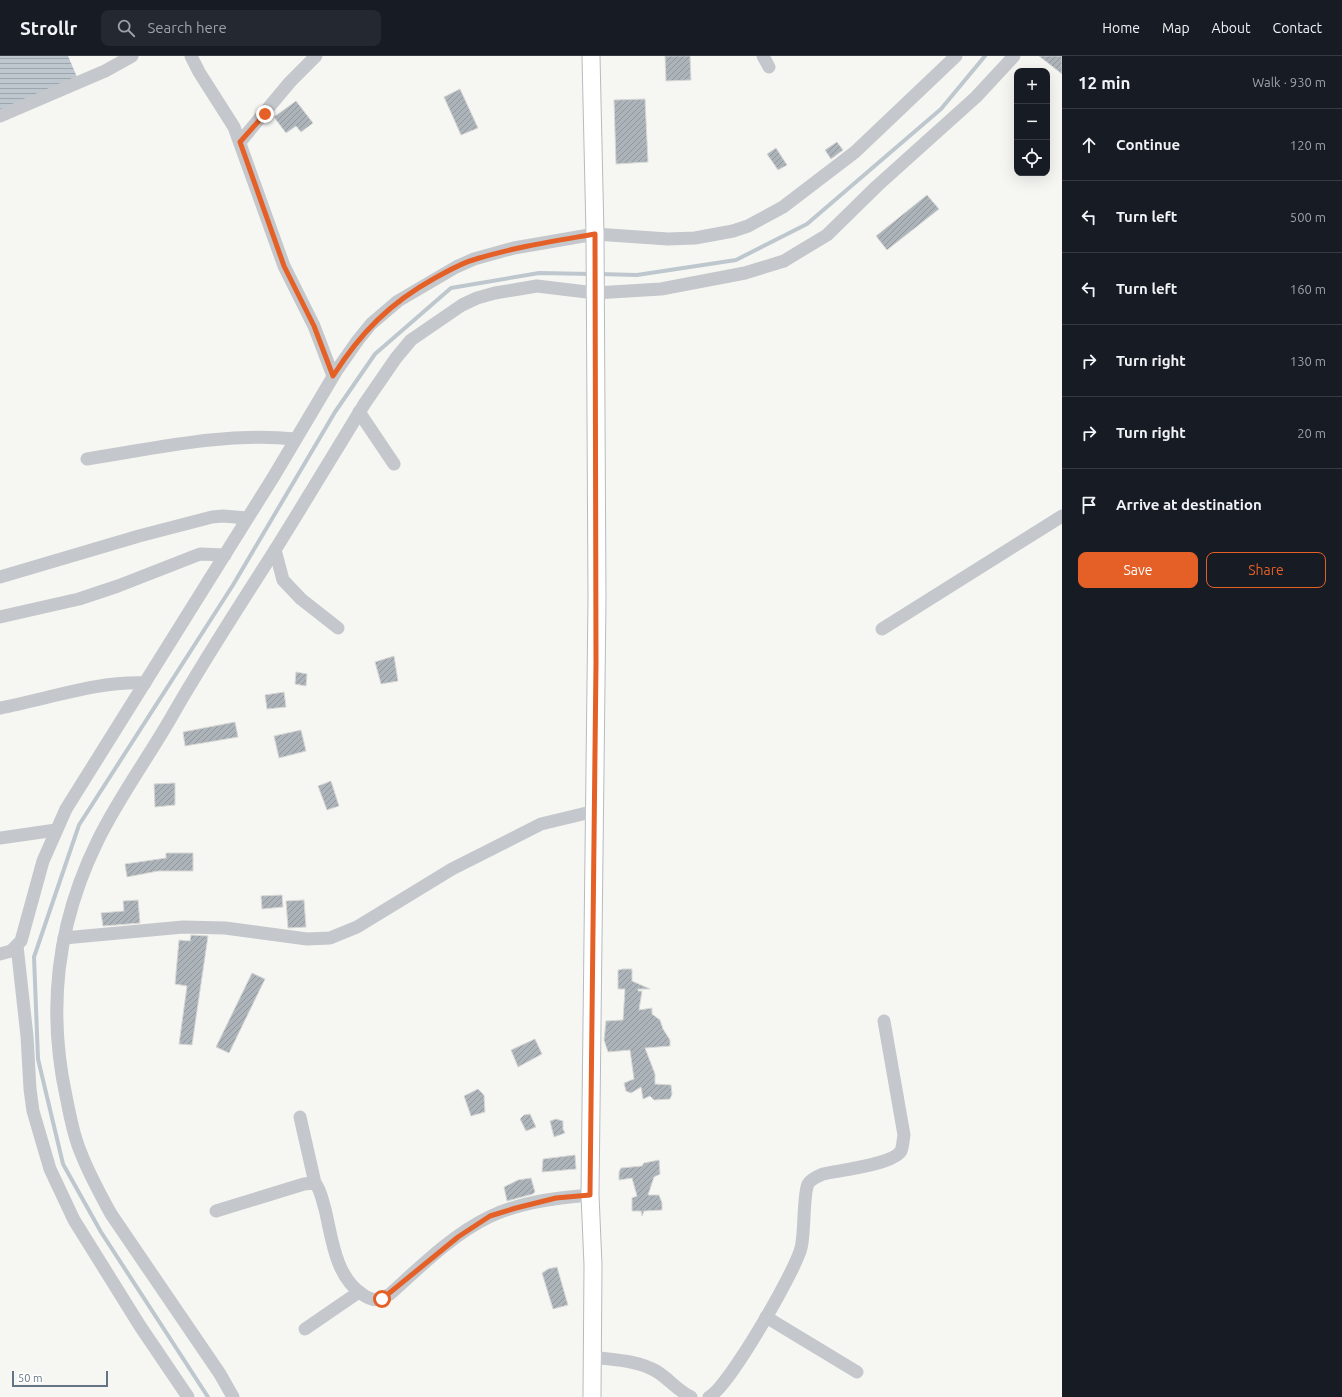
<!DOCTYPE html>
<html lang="en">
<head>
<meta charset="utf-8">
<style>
  :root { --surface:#171b24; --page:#242831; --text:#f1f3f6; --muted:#9ea1a6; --line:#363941; --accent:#e46026 }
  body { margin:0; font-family:Ubuntu,sans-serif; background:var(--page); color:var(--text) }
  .controls { position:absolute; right:12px; top:12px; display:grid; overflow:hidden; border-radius:8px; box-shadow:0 4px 16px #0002 }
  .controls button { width:36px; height:36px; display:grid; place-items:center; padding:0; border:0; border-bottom:1px solid var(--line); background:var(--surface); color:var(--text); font:20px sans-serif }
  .scale { position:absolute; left:12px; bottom:10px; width:96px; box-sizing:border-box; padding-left:4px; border:2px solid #657484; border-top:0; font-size:11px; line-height:14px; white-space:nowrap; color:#657484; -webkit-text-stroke:3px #fff; paint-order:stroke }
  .stop { position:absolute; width:12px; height:12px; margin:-9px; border:3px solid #e46026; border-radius:50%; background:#fff }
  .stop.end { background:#e46026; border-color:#fff; box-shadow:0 1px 4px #0008 }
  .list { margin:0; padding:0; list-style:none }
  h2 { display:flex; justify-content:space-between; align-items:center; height:52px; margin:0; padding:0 16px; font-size:17px }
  h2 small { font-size:13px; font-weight:400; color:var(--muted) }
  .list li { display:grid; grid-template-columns:26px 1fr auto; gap:12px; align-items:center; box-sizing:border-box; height:72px; padding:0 16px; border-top:1px solid var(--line) }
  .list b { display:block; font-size:15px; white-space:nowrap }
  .list em { font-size:13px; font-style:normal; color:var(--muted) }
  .actions { display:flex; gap:8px; padding:12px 16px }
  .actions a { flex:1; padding:9px 0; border:1px solid var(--accent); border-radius:8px; text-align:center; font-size:14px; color:var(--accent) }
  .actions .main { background:var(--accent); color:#fff }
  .icon { flex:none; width:22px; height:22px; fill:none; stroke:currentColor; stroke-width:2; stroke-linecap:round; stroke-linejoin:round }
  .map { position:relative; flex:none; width:1062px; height:1341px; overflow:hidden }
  header { display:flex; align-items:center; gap:24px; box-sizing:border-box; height:56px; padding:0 20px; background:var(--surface); border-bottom:1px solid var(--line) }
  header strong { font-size:19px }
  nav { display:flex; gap:22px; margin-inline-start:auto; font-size:14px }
  .search { width:280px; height:36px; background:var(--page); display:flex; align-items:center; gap:10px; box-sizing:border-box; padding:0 14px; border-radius:8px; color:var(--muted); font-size:15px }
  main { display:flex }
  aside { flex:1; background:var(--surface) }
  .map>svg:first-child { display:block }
  .water { fill:url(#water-rules) }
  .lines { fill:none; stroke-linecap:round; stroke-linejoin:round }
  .stream { stroke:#bdc7cd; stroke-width:4 }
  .building { fill:url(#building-hatch); stroke:#d8d8d6 }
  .major-casing { stroke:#b7bbbf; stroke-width:19 }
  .minor { stroke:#c4c7cb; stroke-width:13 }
  .major { stroke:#fff; stroke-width:17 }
  .route { stroke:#e46026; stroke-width:5 }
</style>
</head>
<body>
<header>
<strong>Strollr</strong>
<div class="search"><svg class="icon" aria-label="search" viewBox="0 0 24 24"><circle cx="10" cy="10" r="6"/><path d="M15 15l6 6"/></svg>Search here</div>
<nav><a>Home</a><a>Map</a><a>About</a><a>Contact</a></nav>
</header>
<main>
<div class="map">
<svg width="1062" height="1341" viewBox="0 0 1062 1341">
  <defs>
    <pattern id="water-rules" width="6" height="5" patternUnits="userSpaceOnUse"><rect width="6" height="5" fill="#bdc7cd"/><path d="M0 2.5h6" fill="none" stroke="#9da6ac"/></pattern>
    <pattern id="building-hatch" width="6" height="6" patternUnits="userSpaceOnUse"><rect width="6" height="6" fill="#acb3b9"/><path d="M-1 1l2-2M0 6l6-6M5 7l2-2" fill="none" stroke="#90969c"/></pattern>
  </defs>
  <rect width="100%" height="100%" fill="#f6f7f3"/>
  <polygon class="water" points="0,0 68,0 77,21 0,57"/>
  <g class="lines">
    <g class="stream">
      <polyline points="599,218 637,219 736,204 807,168 941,53 985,0"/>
      <polyline points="208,1341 101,1176 63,1108 38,1003 34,901 79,769 233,529 335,356 375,298 451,232 539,217 592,218"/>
    </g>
  </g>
  <g class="building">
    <polygon points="665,0 690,0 691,24 666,25"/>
    <polygon points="1039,0 1062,0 1062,18"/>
    <polygon points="460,33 478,72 461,79 444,41"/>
    <polygon points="645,43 648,106 616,108 614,44"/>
    <polygon points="296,45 313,67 301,76 296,70 286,77 274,61"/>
    <polygon points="837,86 843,94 831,103 825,94"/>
    <polygon points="776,92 787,109 778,114 767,98"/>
    <polygon points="927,139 939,153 887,194 876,180"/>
    <polygon points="394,600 398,625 381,628 375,606"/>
    <polygon points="296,616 307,618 306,630 295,628"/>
    <polygon points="284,636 286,651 267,653 265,639"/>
    <polygon points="235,666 238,681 185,690 183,676"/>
    <polygon points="301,674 306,695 279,702 274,680"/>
    <polygon points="331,725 339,750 327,754 318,730"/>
    <polygon points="175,727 175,749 155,751 154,728"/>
    <polygon points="166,797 193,797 193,815 158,815 127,821 125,808 166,802"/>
    <polygon points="282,839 283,851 262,853 261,840"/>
    <polygon points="138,844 140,867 103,870 101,857 124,855 123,845"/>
    <polygon points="304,844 306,871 288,872 286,845"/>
    <polygon points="191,879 208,880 192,989 179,988 187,930 175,928 179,884 190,885"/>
    <polygon points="623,913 632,913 632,925 650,933 638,933 638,935 642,935 639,954 652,952 652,958 660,964 663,973 670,984 670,990 645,992 655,1018 655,1028 671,1029 672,1038 670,1043 654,1044 650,1040 643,1043 641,1031 631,1037 626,1035 624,1027 634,1023 630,994 608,996 604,984 606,965 623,964 625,933 618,933 618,914"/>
    <polygon points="252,917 265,923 229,997 216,991"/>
    <polygon points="535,983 542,998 518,1011 511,994"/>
    <polygon points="478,1033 484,1039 485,1056 471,1060 464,1040"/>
    <polygon points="530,1058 536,1071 526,1075 520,1063 524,1059"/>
    <polygon points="556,1063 563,1065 563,1073 565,1077 554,1081 550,1065"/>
    <polygon points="575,1099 576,1113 542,1116 543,1103"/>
    <polygon points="659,1104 660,1118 654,1121 648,1139 659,1139 662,1147 662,1154 644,1155 642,1160 641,1155 632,1155 632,1142 637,1140 632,1122 619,1124 619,1116 621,1112 642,1110 644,1107"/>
    <polygon points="531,1122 535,1136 533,1138 507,1145 504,1131 518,1124"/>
    <polygon points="557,1211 568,1249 553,1253 542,1217 548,1213"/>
  </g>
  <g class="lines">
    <g class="major-casing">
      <polyline id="major" points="591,0 595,178 597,543 590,1139 593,1209 592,1341"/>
    </g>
    <g class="minor">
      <polyline points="191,0 199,16 234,71 284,210 314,270 333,320"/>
      <polyline points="763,0 769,11"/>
      <polyline points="0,60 105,15 132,0"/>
      <polyline points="240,86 290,26 316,0"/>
      <polyline points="359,356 394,408"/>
      <path d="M87 403C157 392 225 376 295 383"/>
      <polyline points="275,494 283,524 301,543 338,572"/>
      <polyline points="0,521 139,480 212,461 223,460 247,462"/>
      <polyline points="0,561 79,543 118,530 200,498 225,499"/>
      <polyline points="882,573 1062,460"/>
      <path d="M0 652C48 643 96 625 145 627"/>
      <polyline points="0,782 56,774"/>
      <polyline points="64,882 183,871 225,872 307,883 330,882 357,871 452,813 541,768 595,755"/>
      <polyline points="17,890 27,980 30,1033 33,1055 50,1113 74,1164 140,1270 188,1341"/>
      <polyline points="0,898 11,895 21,885 43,805 66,753 274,420 337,314 358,284 371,268 398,245 456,211 474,203 514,192 595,178 668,183 695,182 733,175 748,170 783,151 855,96 956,0"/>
      <polyline points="300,1061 315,1127"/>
      <path d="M216 1155 304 1128 315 1127C321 1134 322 1144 325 1153 332 1182 335 1220 362 1238 373 1246 379 1245 390 1238 420 1211 452 1179 489 1161 520 1146 556 1142 590 1139"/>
      <polyline points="766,1261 857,1316"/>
      <polyline points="305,1273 359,1236"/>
      <path d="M592 1301C614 1304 637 1304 656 1315 668 1322 678 1335 691 1341"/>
      <path d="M233 1341 220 1318 111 1158C100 1138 89 1118 81 1097 73 1079 70 1059 66 1040 47 952 58 865 98 784 119 741 148 702 172 660 204 604 240 549 275 494 305 446 335 396 365 347L396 302 411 284 462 249 477 242 495 237 537 230 595 237 661 233 745 217 784 205 797 197 827 179 877 130 976 41 1014 0"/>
      <path d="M709 1341C728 1332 795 1216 801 1192 805 1177 803 1138 808 1128 811 1123 818 1120 823 1118 839 1114 892 1109 901 1095 903 1090 903 1084 904 1079L884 965"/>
    </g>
    <use href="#major" class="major"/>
  </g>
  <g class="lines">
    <path class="route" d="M265 58 240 86 284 210 314 270 333 320C361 276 390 247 435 222 448 215 461 207 476 203 515 191 555 185 595 178L596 607 590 1139 556 1142 516 1152 490 1160 458 1181 382 1243"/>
  </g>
</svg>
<div class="controls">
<button>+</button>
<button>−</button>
<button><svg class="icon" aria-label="locate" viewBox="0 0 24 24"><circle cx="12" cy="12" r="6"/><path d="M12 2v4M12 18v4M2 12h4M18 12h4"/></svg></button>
</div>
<div class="scale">50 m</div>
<div class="stop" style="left:382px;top:1243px"></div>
<div class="stop end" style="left:265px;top:58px"></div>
</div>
<aside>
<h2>12 min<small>Walk · 930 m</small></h2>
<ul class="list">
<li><svg class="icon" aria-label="ahead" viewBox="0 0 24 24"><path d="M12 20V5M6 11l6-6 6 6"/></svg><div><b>Continue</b></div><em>120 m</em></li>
<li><svg class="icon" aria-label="left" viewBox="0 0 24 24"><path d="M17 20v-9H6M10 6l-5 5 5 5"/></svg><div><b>Turn left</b></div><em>500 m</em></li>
<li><svg class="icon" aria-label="left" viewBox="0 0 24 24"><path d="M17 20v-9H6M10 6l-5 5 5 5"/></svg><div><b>Turn left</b></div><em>160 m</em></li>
<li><svg class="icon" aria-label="right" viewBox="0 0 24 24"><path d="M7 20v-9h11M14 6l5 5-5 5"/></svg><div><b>Turn right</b></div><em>130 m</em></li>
<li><svg class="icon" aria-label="right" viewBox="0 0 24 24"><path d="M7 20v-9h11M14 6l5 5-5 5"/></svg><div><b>Turn right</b></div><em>20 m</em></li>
<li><svg class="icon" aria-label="arrive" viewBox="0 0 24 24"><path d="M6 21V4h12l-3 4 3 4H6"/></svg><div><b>Arrive at destination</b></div></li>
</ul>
<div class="actions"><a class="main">Save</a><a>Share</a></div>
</aside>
</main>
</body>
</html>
